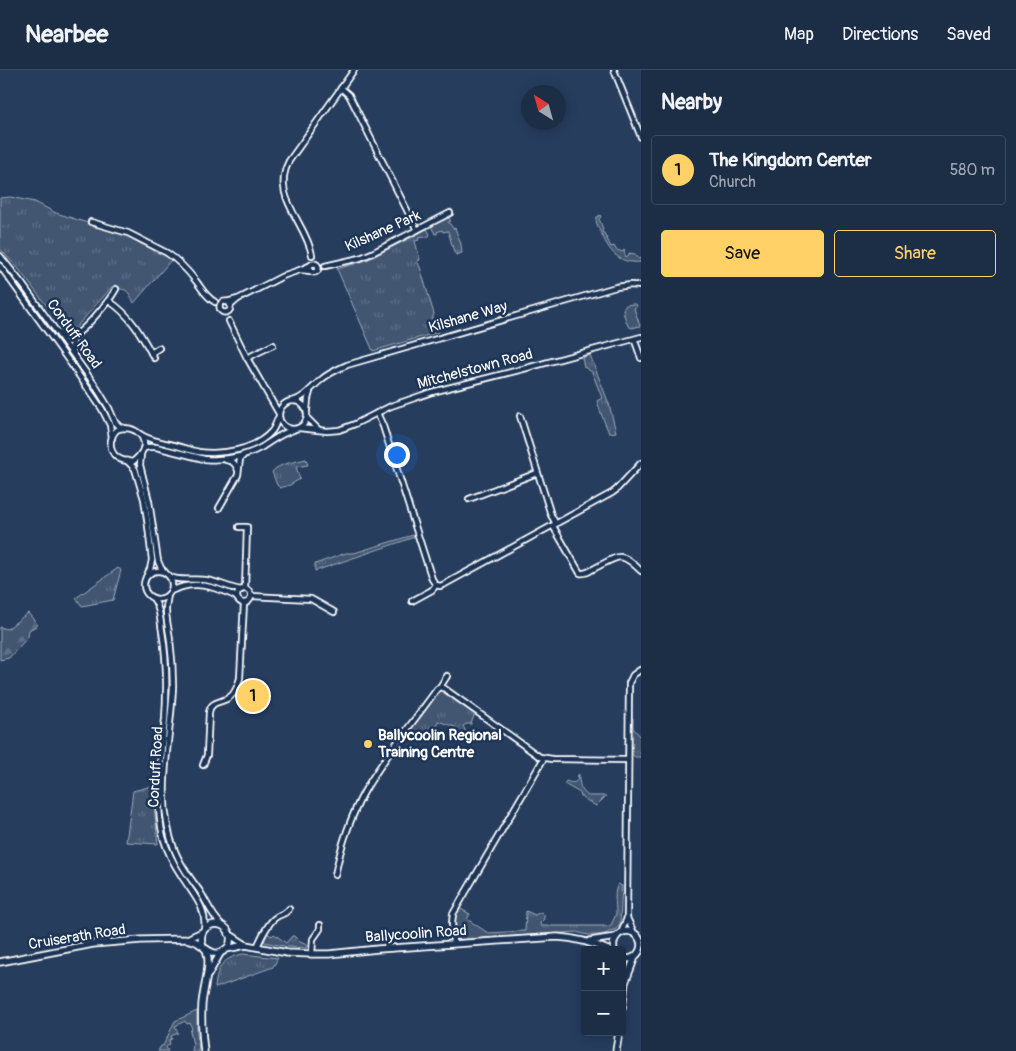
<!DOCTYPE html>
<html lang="en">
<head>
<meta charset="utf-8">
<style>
  :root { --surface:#1c2e46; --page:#293a51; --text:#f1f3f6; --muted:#a0a8b3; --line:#3a4a5f; --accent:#ffd166 }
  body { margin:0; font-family:Pangolin,sans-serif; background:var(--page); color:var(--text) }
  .controls { position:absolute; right:15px; bottom:15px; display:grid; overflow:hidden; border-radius:5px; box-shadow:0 2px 12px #0003 }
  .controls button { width:45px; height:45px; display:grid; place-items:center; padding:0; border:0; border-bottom:1px solid var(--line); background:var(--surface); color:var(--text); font:25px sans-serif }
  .compass { position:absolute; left:521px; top:15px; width:45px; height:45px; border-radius:50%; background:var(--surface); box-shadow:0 2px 12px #0003; rotate:323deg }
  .you { position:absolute; left:396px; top:384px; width:18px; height:18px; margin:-12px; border:4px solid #fff; border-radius:50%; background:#1a73e8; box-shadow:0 0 0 8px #1a73e833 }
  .badge { display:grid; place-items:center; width:32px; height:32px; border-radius:50%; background:var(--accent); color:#111; font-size:16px; font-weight:700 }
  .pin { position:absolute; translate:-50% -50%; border:2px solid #fff; box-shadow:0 1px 5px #0006 }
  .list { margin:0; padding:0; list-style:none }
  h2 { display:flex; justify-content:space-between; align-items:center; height:65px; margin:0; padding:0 20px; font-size:21px }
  h2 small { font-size:16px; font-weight:400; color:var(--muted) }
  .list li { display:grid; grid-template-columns:32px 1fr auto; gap:15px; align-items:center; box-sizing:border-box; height:70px; margin:0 10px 10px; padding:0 10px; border:1px solid var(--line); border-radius:5px }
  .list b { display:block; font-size:19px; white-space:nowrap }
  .list p { margin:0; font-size:16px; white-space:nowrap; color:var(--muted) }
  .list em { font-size:16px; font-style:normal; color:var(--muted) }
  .actions { display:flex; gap:10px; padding:15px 20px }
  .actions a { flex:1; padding:11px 0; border:1px solid var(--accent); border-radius:5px; text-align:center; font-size:18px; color:var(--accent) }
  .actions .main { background:var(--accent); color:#111 }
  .map { position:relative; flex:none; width:641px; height:981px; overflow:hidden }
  header { display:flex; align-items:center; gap:30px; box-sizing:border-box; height:70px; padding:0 25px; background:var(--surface); border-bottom:1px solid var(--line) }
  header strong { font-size:24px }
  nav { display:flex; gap:28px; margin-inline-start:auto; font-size:18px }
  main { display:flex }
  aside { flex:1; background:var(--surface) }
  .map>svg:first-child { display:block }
  .grass { fill:url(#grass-tufts); stroke:#a0aab8 }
  .forest { fill:url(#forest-firs); stroke:#a0aab8 }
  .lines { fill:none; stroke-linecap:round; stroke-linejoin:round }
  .minor-casing { stroke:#fff; stroke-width:8 }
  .major-casing { stroke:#fff; stroke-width:9 }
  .minor { stroke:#1d3557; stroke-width:4.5 }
  .major { stroke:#1d3557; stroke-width:5.5 }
  .poi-dot { fill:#ffd166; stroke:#1d3557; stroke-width:2 }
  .labels { text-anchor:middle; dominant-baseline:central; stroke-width:5; stroke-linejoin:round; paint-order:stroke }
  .street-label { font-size:15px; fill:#fff; stroke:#1d3557 }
  .poi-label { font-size:15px; font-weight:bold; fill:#fff; stroke:#1d3557; text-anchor:start }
</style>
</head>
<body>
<header>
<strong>Nearbee</strong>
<nav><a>Map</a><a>Directions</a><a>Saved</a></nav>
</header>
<main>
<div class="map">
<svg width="641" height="981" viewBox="0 0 641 981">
  <defs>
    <pattern id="grass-tufts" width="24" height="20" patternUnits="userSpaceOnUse" patternTransform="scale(1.25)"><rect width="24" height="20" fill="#425672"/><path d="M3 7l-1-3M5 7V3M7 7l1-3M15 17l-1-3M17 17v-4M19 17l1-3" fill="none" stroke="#5e6f87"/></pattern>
    <pattern id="forest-firs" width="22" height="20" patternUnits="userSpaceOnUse" patternTransform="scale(1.25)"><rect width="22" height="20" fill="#425672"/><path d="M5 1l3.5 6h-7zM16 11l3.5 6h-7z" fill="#5e6f87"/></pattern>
  </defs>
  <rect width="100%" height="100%" fill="#263d5e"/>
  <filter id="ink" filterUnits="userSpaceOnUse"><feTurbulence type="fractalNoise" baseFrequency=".02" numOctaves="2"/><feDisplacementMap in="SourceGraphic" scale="10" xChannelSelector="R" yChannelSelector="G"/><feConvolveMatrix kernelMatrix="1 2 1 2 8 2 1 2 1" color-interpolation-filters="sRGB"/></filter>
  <g filter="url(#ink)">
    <g class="grass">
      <path d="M10 127 35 132 56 143 129 166 141 174 162 183 172 189 134 233C126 217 128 221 112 217L69 265 17 197 0 179V128Z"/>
      <path d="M600 145 601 147 599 149 603 159 602 161 603 163H604L611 177 614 176 617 181 619 180 621 182 625 180 624 182 626 187 629 185V183L635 184 639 189 641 188V192C621 194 611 184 603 167 600 161 596 155 596 148Z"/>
      <polygon points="446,148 449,148 451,151 448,152 454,159 455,158 461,174 462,183 456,185 454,182 448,161 443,162 442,160 437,162 437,164 435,164 432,158 432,155"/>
      <polygon points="427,159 430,164 429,166 425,168 424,166 418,167 419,170 415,171 420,190 417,191 420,197 434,244 432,249 439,262 373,281 337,199 367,190 410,168 412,168 412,167"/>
      <polygon points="633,234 636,234 637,236 634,238 640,256 632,258 628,256 624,245 623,239 626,235"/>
      <polygon points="590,285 609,334 616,362 609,363 602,346 597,331 602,328 592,302 584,297 582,288"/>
      <path d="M306 389 308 395 296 397 300 409 290 415 280 418 277 415 272 402C279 393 295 392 306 389Z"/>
      <polygon points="413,465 414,467 409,469 315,501 315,494 346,483 354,483"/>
      <polygon points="118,498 121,500 113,530 82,536 76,528"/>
      <polygon points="440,620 475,643 471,654 466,654 463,656 466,662 465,666 453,663 455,657 438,651 431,668 412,663 412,655"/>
      <polygon points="631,648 633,648 633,658 641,667 641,687 635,687 631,683"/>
      <path d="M579 704C579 714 580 720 588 726H606L596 736 581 727 580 723 564 714 566 711C571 713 575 714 578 709L576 707Z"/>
      <polygon points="152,716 158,774 126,772 133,721"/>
      <path d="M618 814 622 816 620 854 615 860 608 861V863C597 866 588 866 577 862L454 870 452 850 457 837 470 844 467 849 488 863 525 861 526 841 535 845 541 842 544 845V849L540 853 541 856H606L611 855C613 851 615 847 616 843 616 833 613 823 618 814Z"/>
      <polygon points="267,863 272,866 274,864 286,873 292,866 294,866 300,872 307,875 307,878 288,877 264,872"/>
      <path d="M243 884 278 888 273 897 215 918C217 898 222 888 243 884Z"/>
      <polygon points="197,941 197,964 199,981 192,981 193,975 190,961 192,959 190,953 187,954 185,951 175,956 178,963 171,966 172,969 169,970 170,974 166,977 168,981 158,981 161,976 163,976 175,951"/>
    </g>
    <polygon class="forest" points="28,543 38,555 29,560 28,567 9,588 0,590 0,557 7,559"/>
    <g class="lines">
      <g class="minor-casing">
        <g id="minor">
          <polyline points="614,0 641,67"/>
          <polyline points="341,18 349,25 417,160"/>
          <path d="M91 152 128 163 167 183C178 190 188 201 196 211 202 219 206 227 215 232"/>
          <path d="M312 185C306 152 270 126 289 91L354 0"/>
          <polyline points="0,186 23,215 95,315 109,338 115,352 119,356 124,358"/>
          <circle cx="314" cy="198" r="4.5"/>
          <polyline points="0,196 71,294 102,339 110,355 112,368"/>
          <polyline points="309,196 300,200 311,201"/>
          <polyline points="325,196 360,188 372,183 450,143"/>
          <polyline points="238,229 285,205 300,200"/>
          <path d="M109 231C131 245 142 266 154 288"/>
          <circle cx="225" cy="237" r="5.5"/>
          <polyline points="226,232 238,229 231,235"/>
          <polyline points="229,251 247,288 278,342"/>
          <path d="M60 263C63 266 67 268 71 267 83 263 110 230 116 219"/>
          <polyline points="635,269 635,271 641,288"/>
          <path d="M74 283C71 276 72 272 77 265"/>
          <polyline points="151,283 159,278"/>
          <polyline points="247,288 273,275"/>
          <circle cx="293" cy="345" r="14"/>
          <path d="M293 331C306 327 312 317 322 309 329 303 338 299 347 295L616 217 631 215 641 216"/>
          <polyline points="307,340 308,329 310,322"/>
          <polyline points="377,343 383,356 432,509 436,515"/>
          <polyline points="520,346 551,445 556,454"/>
          <polyline points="307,348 318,359"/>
          <path d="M124 358C141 358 151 374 138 387 137 388 134 391 132 392 130 392 129 391 128 391 116 390 109 382 111 370 112 367 114 362 117 360 118 359 123 358 124 358Z"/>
          <polyline points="299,358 327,361 339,360 355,354 391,336 432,322 523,299 641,267"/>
          <path d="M140 364C150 371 159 371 169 374 179 376 189 380 199 382 222 385 255 380 271 362 275 358 276 352 278 348"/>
          <path d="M143 379 148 377H156L204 389C224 391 244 387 262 377 272 371 281 363 293 360"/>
          <polyline points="141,384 140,395 149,431 158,491 161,498 165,502"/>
          <path d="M226 390C233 391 235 393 238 400"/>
          <polyline points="127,391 135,399 144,429 148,456 152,490 150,499 146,507"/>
          <polyline points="469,429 537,403"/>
          <polyline points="219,438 238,405 240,389 243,386"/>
          <path d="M553 456 580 503C586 504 590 501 595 498 619 486 620 480 641 501"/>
          <polyline points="239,457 247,457 245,519"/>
          <circle cx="158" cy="515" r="14"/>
          <path d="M170 507C181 512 194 508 206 510 218 512 229 518 241 520"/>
          <circle cx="244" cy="526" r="7"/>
          <path d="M171 521C190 512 204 514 223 521 228 523 233 524 237 528"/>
          <path d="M168 525C167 530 166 535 166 540 166 550 169 560 170 570 172 585 173 601 173 616 171 670 154 730 175 781 181 796 190 808 199 820 207 832 211 845 222 855"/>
          <polyline points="251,526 311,529 334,542"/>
          <path d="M153 528C160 538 160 549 162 561 167 590 167 620 165 649 161 688 154 727 163 767 167 780 173 793 181 805 191 822 208 838 204 859"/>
          <polyline points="412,531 432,520 436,515 440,516 445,514 612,423 616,420 641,393"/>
          <polyline points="440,617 445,619 540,687 552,689 628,690"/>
          <path d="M203 695 207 685 209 642C212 629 222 634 231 626 236 622 238 615 240 608L244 533"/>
          <path d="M335 805C341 776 350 748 364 722 385 685 413 653 437 619L440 617 447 606"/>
          <polyline points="627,848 634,863"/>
          <polyline points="621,863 627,848 629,613 633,605 640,600"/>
          <polyline points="453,874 452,853 453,844 544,688"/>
          <path d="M257 877C261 868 267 854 275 848 281 843 284 846 289 839"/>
          <polyline points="312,884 313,869 320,859 320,855"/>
        </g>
      </g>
      <g class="major-casing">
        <g id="major">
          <path d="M229 864 246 875 287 883 312 884H329L378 879 557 867C575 868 591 872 608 880"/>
          <path d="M187 869C191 870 195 871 198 873 207 879 216 889 226 879 230 876 231 870 230 865 224 845 192 855 204 878"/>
          <polyline points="590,871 616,867"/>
          <polyline points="226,879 246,875"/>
          <path d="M614 880C610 859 637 854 641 874"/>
          <path d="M622 888C632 891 640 885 641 875"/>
          <polyline points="0,892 93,874 141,870 187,869 202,862"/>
          <polyline points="622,899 625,911"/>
          <polyline points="208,905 221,882"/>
          <polyline points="622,938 625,913 635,887"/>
          <path d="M204 981C202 965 201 950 202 934 203 920 212 893 206 880"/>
          <polyline points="616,981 619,962"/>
        </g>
      </g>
      <use href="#minor" class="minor"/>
      <use href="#major" class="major"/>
    </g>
  </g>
  <circle class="poi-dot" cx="368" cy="674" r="5"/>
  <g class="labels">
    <g class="street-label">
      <text transform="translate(383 161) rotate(-24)">Kilshane Park</text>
      <text transform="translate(468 247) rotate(-16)">Kilshane Way</text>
      <text transform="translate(74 264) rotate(54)">Corduff Road</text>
      <text transform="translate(475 299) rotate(-15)">Mitchelstown Road</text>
      <text transform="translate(156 697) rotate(-87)">Corduff Road</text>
      <text transform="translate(416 864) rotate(-4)">Ballycoolin Road</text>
      <text transform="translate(77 867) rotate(-9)">Cruiserath Road</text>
    </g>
    <g class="poi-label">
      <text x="378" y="665">Ballycoolin Regional<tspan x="378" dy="17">Training Centre</tspan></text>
    </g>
  </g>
</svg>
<div class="controls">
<button>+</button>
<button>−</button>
</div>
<svg class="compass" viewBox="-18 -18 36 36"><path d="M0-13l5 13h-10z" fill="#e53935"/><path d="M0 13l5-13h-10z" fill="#a0a8b3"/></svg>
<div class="you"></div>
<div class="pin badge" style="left:253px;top:626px">1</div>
</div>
<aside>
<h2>Nearby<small></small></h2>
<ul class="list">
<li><span class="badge">1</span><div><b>The Kingdom Center</b><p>Church</p></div><em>580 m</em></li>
</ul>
<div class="actions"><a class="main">Save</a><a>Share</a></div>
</aside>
</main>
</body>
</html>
